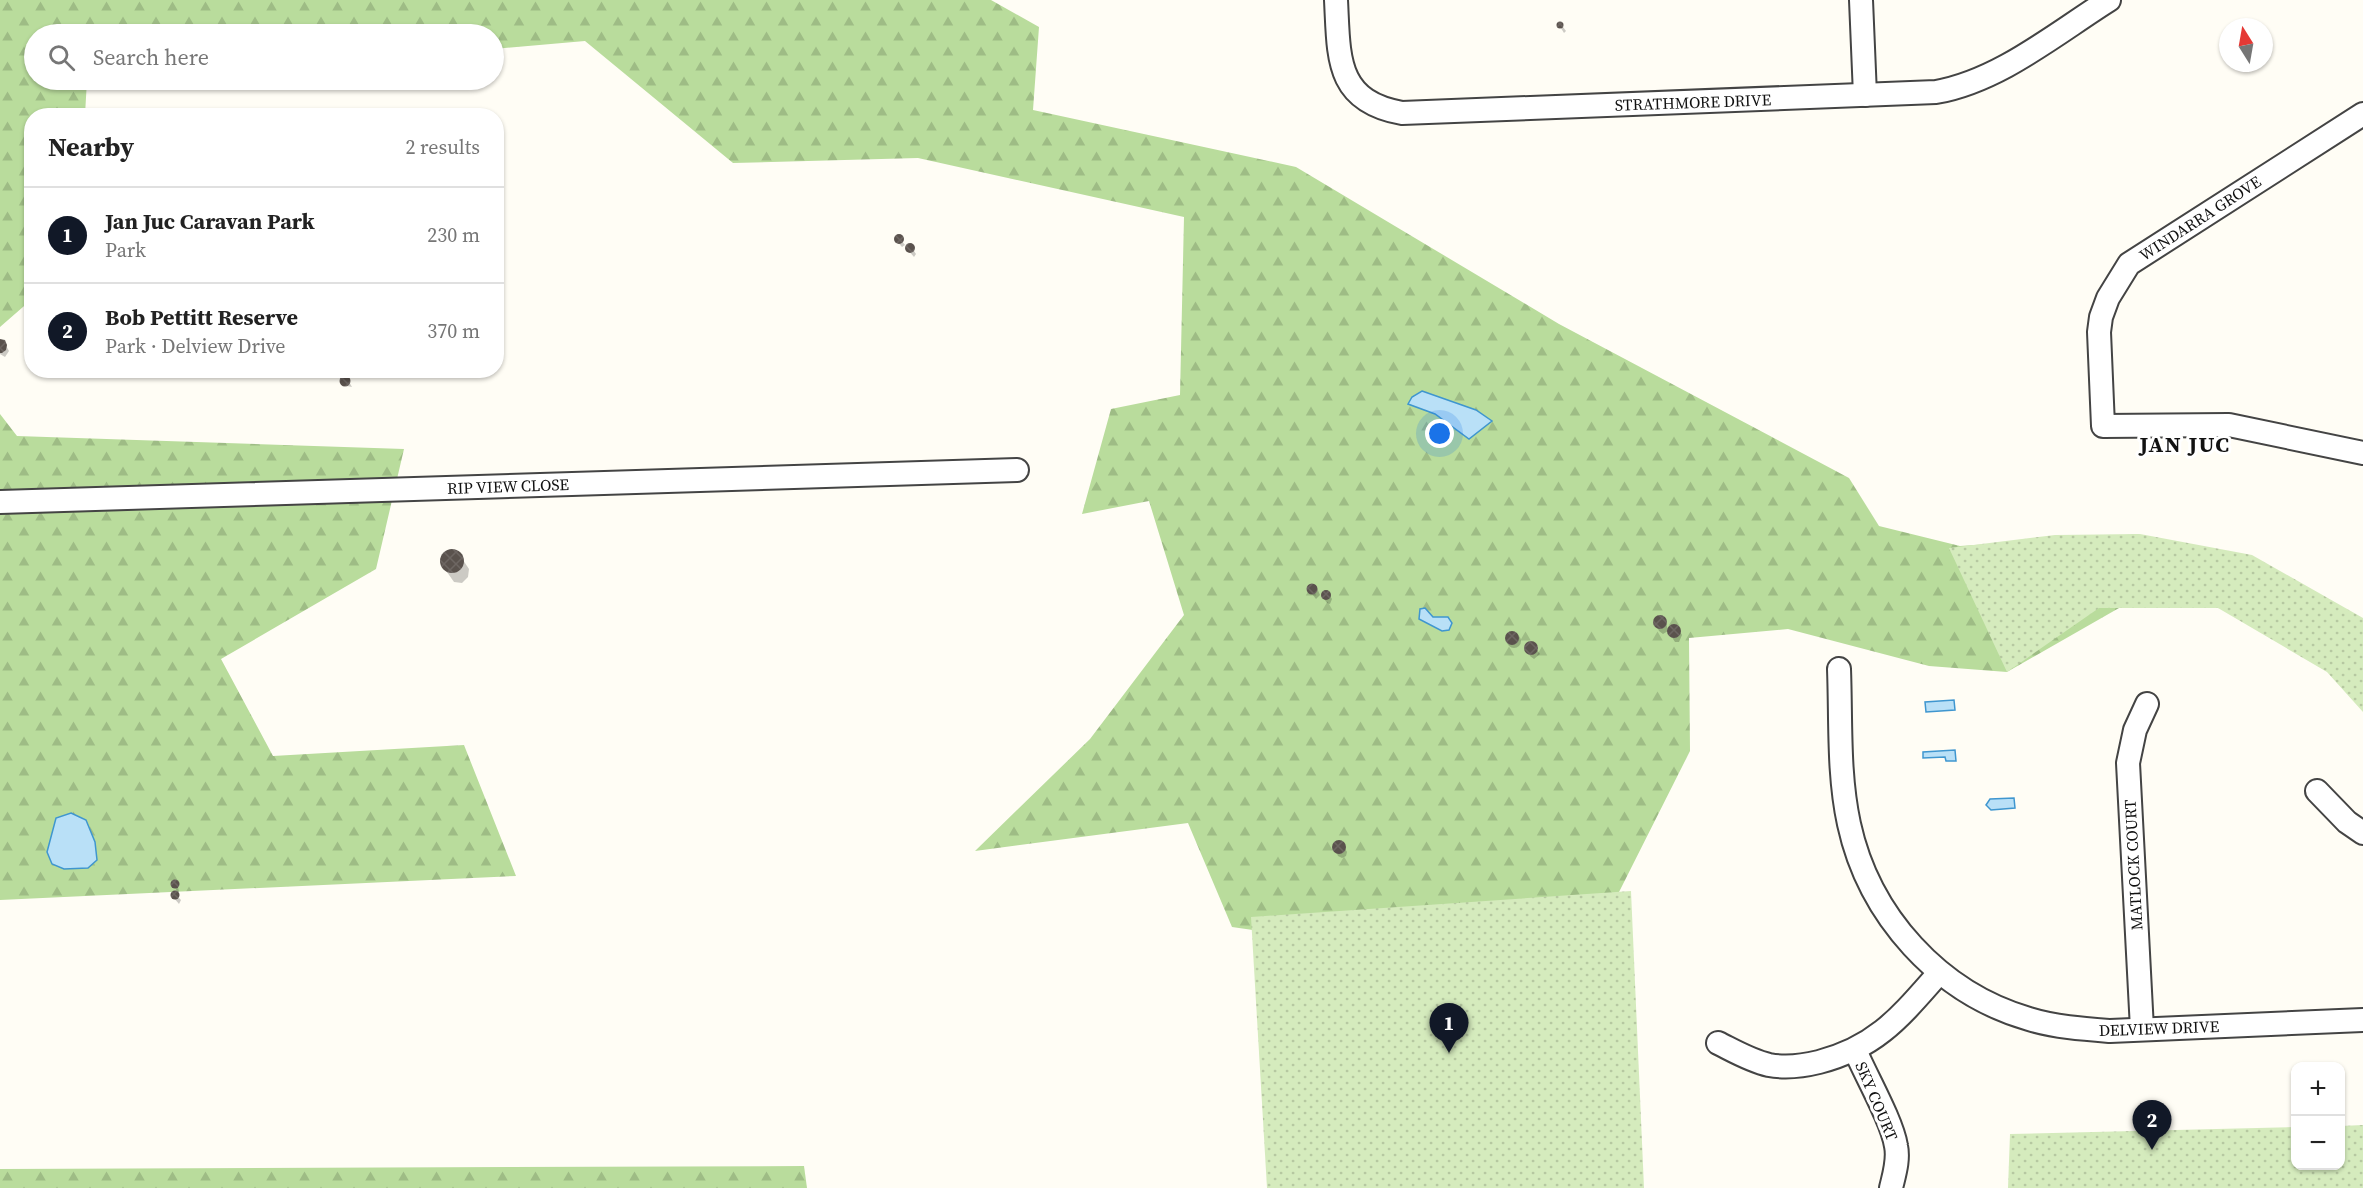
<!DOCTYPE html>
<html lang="en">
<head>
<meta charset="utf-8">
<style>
  :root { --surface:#fff; --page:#f6f6f6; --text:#222; --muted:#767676; --line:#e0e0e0; --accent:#111827 }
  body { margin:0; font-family:"Source Serif 4",serif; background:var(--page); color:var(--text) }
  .controls { position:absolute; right:18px; bottom:18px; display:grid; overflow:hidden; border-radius:12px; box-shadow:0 2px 4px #0004 }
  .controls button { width:54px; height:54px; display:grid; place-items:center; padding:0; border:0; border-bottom:2px solid var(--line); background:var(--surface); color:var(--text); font:30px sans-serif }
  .compass { position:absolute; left:2219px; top:18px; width:54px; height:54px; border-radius:50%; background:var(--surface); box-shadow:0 2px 4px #0004; rotate:349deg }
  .you { position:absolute; left:1440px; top:434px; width:21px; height:21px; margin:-15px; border:4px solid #fff; border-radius:50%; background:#1a73e8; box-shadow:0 0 0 9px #1a73e833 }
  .badge { display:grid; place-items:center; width:39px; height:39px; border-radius:50%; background:var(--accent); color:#fff; font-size:20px; font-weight:700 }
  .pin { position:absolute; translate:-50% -50px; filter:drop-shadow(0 2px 3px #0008) }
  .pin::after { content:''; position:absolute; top:32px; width:21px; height:18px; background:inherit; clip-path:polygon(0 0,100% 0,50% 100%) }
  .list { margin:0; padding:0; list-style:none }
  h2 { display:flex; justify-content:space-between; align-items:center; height:78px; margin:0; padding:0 24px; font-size:26px }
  h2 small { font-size:20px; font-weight:400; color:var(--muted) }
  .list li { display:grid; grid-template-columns:39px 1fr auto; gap:18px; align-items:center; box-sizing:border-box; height:96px; padding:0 24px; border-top:2px solid var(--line) }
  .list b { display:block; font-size:22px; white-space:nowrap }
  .list p { margin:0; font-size:20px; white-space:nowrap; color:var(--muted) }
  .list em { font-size:20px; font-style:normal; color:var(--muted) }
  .icon { flex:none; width:33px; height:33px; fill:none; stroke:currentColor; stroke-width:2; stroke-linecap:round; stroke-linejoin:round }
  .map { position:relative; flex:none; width:2363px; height:1188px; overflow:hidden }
  .search { position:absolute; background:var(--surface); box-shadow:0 2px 4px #0004; left:24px; top:24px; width:480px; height:66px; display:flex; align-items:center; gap:15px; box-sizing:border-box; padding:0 21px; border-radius:33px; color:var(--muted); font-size:22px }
  .panel { position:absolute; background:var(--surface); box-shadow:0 2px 4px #0004; left:24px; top:108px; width:480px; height:270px; border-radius:24px }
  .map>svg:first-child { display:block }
  .forest { fill:url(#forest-firs) }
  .park { fill:url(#park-dots) }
  .water { fill:#b9e0f7; stroke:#3f96cf; stroke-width:1.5 }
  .shadow { fill:#0003 }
  .building { fill:url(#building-cross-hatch) }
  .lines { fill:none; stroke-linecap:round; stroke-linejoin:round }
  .minor-casing { stroke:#444; stroke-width:26 }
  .minor { stroke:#fff; stroke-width:22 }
  .labels { text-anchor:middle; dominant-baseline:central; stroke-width:6; stroke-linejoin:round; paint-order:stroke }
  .street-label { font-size:16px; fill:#111; stroke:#fff }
  .district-label { font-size:22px; font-weight:bold; letter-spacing:1.5px; fill:#111; stroke:#fff }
</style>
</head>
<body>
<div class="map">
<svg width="2363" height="1188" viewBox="0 0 2363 1188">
  <defs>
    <pattern id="forest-firs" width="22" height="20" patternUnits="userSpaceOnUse" patternTransform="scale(1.5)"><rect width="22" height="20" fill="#b9dc9c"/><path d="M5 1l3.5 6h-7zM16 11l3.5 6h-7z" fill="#9ebc85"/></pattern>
    <pattern id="park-dots" width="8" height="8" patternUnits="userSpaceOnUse" patternTransform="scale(1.5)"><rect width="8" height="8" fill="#d5ebbd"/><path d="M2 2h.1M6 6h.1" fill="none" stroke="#b6c8a1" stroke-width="1.8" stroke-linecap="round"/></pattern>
    <pattern id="building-cross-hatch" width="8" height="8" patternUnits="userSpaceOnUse" patternTransform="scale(1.5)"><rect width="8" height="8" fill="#5a524d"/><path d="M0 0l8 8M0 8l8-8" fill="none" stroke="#6d6662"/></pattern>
  </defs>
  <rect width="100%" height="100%" fill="#fffdf5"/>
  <g class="forest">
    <polygon points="0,0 991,0 1039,27 1033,110 1296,167 1559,324 1849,478 1879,526 1960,546 2140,534 2133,600 2007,672 1929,666 1788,629 1689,638 1690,751 1614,902 1383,949 1232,927 1188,823 975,851 1090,739 1184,615 1149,501 1082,514 1111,409 1180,395 1184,217 918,158 733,163 585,41 494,49 494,34 34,34 34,80 87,80 85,115 32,116 31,300 0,327"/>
    <polygon points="0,414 17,436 404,449 376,569 221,659 273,756 464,745 516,876 0,900"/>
    <polygon points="804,1166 807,1188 0,1188 0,1169"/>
  </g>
  <g class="park">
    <polygon points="2140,534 2252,555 2363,618 2363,712 2327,672 2218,608 2099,608 2007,672 1949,548 2055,535"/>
    <polygon points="1631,891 1644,1188 1267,1188 1251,917"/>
    <polygon points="2363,1125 2363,1188 2008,1188 2010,1134 2295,1127 2296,1166 2340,1166 2341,1126"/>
  </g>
  <g class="water">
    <polygon points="1422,391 1476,410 1492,421 1469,439 1435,414 1408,404 1412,397"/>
    <polygon points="1425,608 1433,617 1448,617 1452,623 1449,630 1442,631 1419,619 1420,609"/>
    <polygon points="1954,700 1955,710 1926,712 1925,702"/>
    <polygon points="1955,750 1956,761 1946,761 1945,757 1923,758 1923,752"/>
    <polygon points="2014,798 2015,808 1991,810 1986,805 1990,799"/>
    <polygon points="71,813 86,820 95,842 97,860 88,868 64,869 52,864 47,852 56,818"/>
  </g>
  <g class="shadow">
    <polygon points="1560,23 1566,31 1564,33 1559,25"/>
    <polygon points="896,236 898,236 905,245 902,247 895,239"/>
    <polygon points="910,245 916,254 914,257 907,249"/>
    <polygon points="0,341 4,342 9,351 5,357 0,354"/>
    <polygon points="344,377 347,378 352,387 342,385 341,381"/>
    <polygon points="448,551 457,551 469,569 468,577 462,583 454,582 442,565 442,556"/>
    <polygon points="1312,585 1316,586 1320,595 1316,599 1309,590"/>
    <polygon points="1324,592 1329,594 1332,599 1330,604 1327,603 1322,596"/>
    <polygon points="1660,617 1665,620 1668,630 1673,626 1679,630 1682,635 1679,642 1675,642 1668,631 1663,634 1659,631 1655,622"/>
    <circle cx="1514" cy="641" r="7"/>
    <polygon points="1532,643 1540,654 1534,659 1530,656 1526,648 1529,644"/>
    <polygon points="1338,842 1342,843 1347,852 1346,856 1342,858 1338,856 1334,847"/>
    <polygon points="173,882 177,882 179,892 177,892"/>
    <polygon points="174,893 181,900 179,904 173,897"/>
  </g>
  <g class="building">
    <circle cx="1560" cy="25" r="3.5"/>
    <circle cx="899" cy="239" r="5"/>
    <circle cx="910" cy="248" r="5"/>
    <polygon points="0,339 5,340 7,345 6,350 2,353 0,353"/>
    <circle cx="345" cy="381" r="5.5"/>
    <circle cx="452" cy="561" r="12"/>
    <circle cx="1312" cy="589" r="5.5"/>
    <circle cx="1326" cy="595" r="5"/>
    <circle cx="1660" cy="622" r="7"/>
    <circle cx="1674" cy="631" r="7"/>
    <circle cx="1512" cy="638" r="7"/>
    <circle cx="1531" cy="648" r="7"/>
    <circle cx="1339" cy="847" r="7"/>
    <circle cx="175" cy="884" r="4.5"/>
    <circle cx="175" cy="895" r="4.5"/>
  </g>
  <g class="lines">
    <g class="minor-casing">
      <g id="minor">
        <path d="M1336 0C1339 57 1335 101 1402 113L1936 92C1999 81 2055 34 2109 0"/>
        <polyline points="1861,0 1865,95"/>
        <polyline points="2363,114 2129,264 2108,298 2101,317 2099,332 2103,426 2229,425 2363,453"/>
        <polyline points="0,502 1017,470"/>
        <path d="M1839 669C1841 720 1838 774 1849 824 1869 916 1939 993 2029 1019 2055 1027 2083 1029 2110 1031L2363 1020"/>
        <polyline points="2317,791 2347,822 2363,833"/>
        <polyline points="2142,1029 2128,763 2135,730 2147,704"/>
        <path d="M1718 1043C1734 1051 1751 1061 1769 1065 1785 1068 1803 1066 1819 1062 1877 1047 1901 1016 1939 973"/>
        <path d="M1855 1050C1866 1076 1892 1121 1896 1146 1899 1160 1894 1175 1891 1188"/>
      </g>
    </g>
    <use href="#minor" class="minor"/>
  </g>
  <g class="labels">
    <g class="street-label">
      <text transform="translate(1693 102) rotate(-2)">STRATHMORE DRIVE</text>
      <text transform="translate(2200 218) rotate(-33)">WINDARRA GROVE</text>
      <text transform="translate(508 486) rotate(-2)">RIP VIEW CLOSE</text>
      <text transform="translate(2133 865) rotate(-93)">MATLOCK COURT</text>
      <text transform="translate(2159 1028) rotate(-2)">DELVIEW DRIVE</text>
      <text transform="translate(1877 1101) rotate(67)">SKY COURT</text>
    </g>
    <g class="district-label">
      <text x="2185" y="444">JAN JUC</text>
    </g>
  </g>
</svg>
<div class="controls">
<button>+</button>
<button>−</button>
</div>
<svg class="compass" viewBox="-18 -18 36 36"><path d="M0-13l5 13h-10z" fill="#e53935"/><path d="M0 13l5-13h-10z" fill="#767676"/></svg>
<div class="you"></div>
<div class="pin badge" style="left:1449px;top:1053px">1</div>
<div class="pin badge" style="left:2152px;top:1150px">2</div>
<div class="search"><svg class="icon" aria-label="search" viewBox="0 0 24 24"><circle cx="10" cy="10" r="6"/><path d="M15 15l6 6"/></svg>Search here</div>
<section class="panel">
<h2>Nearby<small>2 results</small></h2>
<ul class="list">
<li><span class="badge">1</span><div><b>Jan Juc Caravan Park</b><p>Park</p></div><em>230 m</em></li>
<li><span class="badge">2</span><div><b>Bob Pettitt Reserve</b><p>Park · Delview Drive</p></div><em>370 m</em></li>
</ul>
</section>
</div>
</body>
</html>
